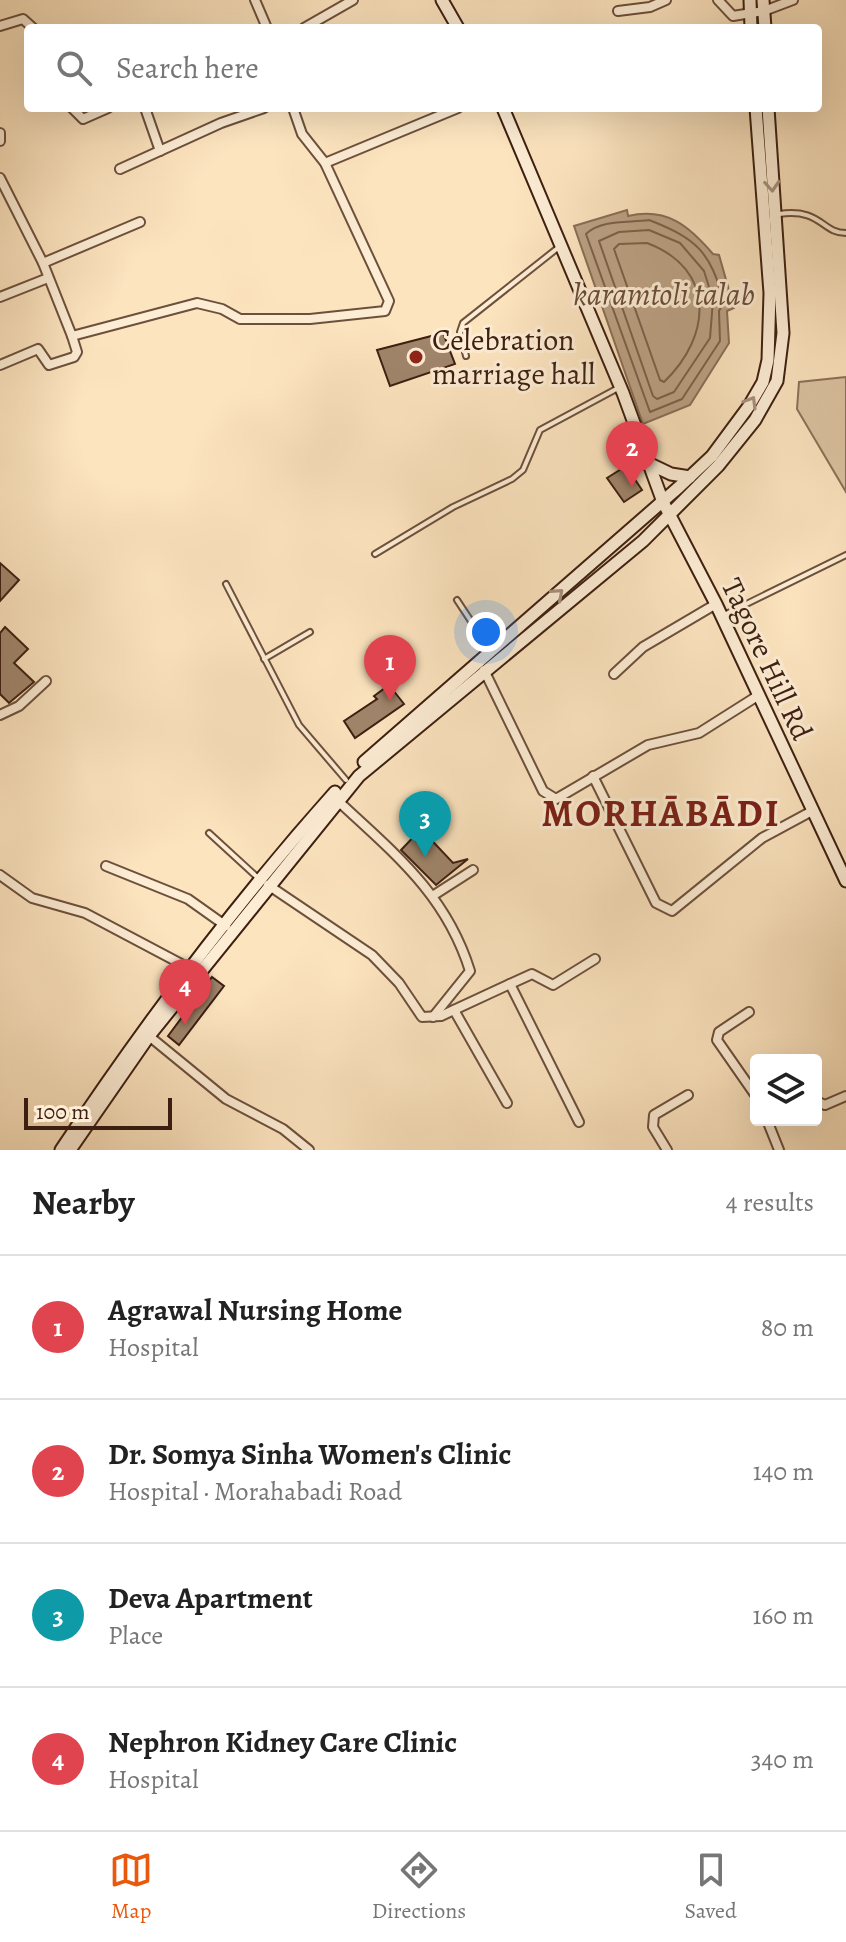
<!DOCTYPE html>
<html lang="en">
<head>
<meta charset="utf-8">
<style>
  :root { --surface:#fff; --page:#f2f2f2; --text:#222; --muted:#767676; --line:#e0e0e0; --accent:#ea580c }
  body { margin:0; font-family:Alegreya,serif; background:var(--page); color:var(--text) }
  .controls { position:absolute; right:24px; bottom:24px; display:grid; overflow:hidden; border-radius:8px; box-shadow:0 8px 32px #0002 }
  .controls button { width:72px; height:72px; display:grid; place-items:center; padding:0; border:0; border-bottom:2px solid var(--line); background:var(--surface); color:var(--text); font:40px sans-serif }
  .scale { position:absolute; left:24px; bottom:20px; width:148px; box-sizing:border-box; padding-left:8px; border:4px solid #3d1f11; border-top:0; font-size:22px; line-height:28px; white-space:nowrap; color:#3d1f11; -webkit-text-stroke:6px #fdedd5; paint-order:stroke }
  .you { position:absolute; left:486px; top:632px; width:28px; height:28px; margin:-20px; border:6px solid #fff; border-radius:50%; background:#1a73e8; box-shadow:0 0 0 12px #1a73e833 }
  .badge { display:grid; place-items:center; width:52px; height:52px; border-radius:50%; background:var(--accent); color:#fff; font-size:26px; font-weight:700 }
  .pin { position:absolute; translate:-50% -66px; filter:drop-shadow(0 2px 4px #0008) }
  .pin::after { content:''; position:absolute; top:42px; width:28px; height:24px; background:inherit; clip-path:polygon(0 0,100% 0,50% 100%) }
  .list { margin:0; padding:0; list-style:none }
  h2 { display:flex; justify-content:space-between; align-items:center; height:104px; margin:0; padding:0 32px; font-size:34px }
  h2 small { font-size:26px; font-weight:400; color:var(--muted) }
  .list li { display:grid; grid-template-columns:52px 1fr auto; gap:24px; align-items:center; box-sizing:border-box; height:144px; padding:0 32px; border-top:2px solid var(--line) }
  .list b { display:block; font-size:30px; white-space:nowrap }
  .list p { margin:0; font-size:26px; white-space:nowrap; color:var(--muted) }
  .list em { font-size:26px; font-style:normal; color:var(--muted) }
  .icon { flex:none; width:44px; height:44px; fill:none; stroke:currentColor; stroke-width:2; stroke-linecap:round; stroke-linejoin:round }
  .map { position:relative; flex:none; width:846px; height:1150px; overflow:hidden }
  .search { position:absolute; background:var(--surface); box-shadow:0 8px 32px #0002; left:24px; right:24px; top:24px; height:88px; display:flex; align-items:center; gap:20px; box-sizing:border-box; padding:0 28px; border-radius:8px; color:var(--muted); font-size:30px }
  .sheet { height:680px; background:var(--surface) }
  nav { display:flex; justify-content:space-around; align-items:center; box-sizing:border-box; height:112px; border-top:2px solid var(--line); background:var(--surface); font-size:22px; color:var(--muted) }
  nav a { display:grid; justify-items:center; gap:4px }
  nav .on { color:var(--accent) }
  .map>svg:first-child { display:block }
  .green { fill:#dcc3a1; stroke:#8c7159; stroke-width:2 }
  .water { fill:#bba184; stroke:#896d56; stroke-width:2 }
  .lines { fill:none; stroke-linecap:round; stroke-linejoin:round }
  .shore { stroke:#7c604a; stroke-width:2 }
  .building { fill:#a0856b; stroke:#3d1f11; stroke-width:2 }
  .lane-casing { stroke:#6d503c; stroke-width:8 }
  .street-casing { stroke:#6d503c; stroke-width:12 }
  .secondary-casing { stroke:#3d1f11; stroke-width:15 }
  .lane { stroke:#fdedd5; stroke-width:4 }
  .street { stroke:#fdedd5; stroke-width:8 }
  .secondary { stroke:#fdedd5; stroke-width:11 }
  .oneway { stroke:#a7907d }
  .poi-dot { fill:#8f2418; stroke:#fdedd5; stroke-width:3 }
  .labels { text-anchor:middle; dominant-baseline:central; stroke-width:6; stroke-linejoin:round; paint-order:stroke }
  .poi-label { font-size:30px; fill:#3d1f11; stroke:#fdedd5; text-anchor:start }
  .street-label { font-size:30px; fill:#3d1f11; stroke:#fdedd5 }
  .water-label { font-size:32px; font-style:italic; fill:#694c39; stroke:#fdedd5 }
  .district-label { font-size:38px; font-weight:bold; letter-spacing:2px; fill:#7a1f14; stroke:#fdedd5 }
</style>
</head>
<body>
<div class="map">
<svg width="846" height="1150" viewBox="0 0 846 1150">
  <rect width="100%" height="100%" fill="#fce4bf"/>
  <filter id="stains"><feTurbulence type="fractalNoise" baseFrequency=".0025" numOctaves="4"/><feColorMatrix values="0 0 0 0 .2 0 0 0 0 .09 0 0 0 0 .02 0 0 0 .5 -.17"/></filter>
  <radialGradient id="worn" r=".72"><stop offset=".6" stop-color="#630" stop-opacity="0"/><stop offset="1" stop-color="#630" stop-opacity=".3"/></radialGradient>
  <polygon class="green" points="846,377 846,492 797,409 799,382"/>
  <path class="water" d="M627 210 628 216C667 207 689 226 713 254L719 255 734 308 727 311 729 343 690 405 643 424 574 226Z"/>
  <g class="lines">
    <g class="shore">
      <path d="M649 220C698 239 710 252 724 302L719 311 720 341 682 399 650 412 586 234C601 219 629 223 649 220Z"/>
      <polygon points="649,230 680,243 704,271 713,300 710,338 674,392 657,399 653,396 599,241 619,232"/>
      <path d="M647 243C716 269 712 336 664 382L660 380 614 249 619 244Z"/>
    </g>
  </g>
  <g class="building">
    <polygon points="443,333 455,364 390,386 377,350"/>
    <polygon points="626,466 642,490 624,502 607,478"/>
    <polygon points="0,563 19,580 0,601"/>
    <polygon points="5,627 28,649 14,663 34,682 9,703 0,694 0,633"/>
    <polygon points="389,685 404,704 355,738 344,721 377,699 374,696"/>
    <polygon points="421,829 453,863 468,859 436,885 401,850"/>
    <polygon points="212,977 224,986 179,1045 168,1036"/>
  </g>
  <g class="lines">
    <g class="lane-casing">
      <g id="lane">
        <path d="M779 214C822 208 821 233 846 233"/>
        <polyline points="466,356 460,332 463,323 559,247"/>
        <polyline points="375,554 453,507 512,479 523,470 540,430 620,387"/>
        <polyline points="226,584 299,725 346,780"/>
        <polyline points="457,600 490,650"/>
        <polyline points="722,616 846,555"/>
        <polyline points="264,659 310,632"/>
        <polyline points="209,833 257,877"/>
      </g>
    </g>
    <g class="street-casing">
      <g id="street">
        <polyline points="255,0 267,28"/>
        <polyline points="718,0 733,16 764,11 793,0"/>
        <polyline points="618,11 650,7 666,0"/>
        <polyline points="0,26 23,19 33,28"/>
        <polyline points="304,28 353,0"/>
        <polyline points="72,108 83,119 108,108"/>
        <polyline points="145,108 160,151"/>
        <polyline points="0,133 0,141"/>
        <polyline points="325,163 458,108"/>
        <polyline points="120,169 221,123 264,108"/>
        <polyline points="0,178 43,263 72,336 197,303 222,309 240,319 310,319 385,311 389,301 325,163 302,134 293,108"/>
        <polyline points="43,263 140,222"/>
        <polyline points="0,297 48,278"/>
        <polyline points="0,365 38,349 49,365 74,357 77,352 72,336"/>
        <polyline points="484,670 543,791 556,799 648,745 699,733 759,695"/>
        <polyline points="614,674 643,647 716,604"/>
        <polyline points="0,715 19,706 46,681"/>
        <polyline points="593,776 656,903 672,911 762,838 812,811"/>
        <path d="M337 800C394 853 446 894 470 971L433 1017"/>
        <polyline points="106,866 188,899 226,926"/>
        <polyline points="0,875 32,898 85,913 189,968"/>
        <polyline points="268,885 372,955 399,983 422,1017 441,1016 510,984 579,1122"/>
        <polyline points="434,895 473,870"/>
        <polyline points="510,984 532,974 553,985 595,959"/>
        <polyline points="454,1010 507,1103"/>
        <polyline points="749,1012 719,1032 717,1040 756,1096"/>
        <polyline points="149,1036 226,1099 283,1129 309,1150"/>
        <polyline points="816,1101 825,1105 846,1096"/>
        <polyline points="767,1120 779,1150"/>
        <polyline points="667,1150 653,1127 654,1115 688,1095"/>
      </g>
    </g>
    <g class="secondary-casing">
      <g id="secondary">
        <polyline points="442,0 458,28"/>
        <polyline points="750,0 751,28"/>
        <polyline points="763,0 765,28"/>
        <polyline points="503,108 623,393 663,502 716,604 846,881"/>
        <polyline points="648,463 671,474 690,477"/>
        <polyline points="364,762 679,487 712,456 749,406 763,382 768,360 770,293 756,108"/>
        <path d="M61 1150C145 1024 234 905 335 792"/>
        <polyline points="70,1150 149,1036 359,776 643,541 718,466 755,420 777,381 783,333 768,108"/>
      </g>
    </g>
    <use href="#lane" class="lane"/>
    <use href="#street" class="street"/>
    <use href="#secondary" class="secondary"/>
  </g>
  <defs><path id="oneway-chevron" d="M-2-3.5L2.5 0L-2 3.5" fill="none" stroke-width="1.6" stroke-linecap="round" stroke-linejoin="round" transform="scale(2)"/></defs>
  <g class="oneway">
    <use href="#oneway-chevron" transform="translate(772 186) rotate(86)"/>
    <use href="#oneway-chevron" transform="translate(751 402) rotate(-59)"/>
    <use href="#oneway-chevron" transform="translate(558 594) rotate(-41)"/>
  </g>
  <circle class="poi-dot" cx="416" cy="357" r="8"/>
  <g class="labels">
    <g class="poi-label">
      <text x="432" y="340">Celebration<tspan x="432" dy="34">marriage hall</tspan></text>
    </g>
    <g class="street-label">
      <text transform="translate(767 659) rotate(65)">Tagore Hill Rd</text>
    </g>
    <g class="water-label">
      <text x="664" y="294">karamtoli talab</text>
    </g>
    <g class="district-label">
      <text x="661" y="813">MORHĀBĀDI</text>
    </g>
  </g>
  <rect width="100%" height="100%" filter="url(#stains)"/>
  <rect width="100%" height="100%" fill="url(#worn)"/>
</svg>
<div class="controls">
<button><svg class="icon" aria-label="layers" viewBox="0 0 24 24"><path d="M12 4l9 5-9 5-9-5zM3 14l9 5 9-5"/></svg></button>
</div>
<div class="scale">100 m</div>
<div class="you"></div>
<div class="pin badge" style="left:390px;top:701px;background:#e0444e">1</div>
<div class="pin badge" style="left:632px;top:487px;background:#e0444e">2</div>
<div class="pin badge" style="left:425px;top:857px;background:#0f9aa8">3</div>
<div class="pin badge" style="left:185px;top:1025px;background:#e0444e">4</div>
<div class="search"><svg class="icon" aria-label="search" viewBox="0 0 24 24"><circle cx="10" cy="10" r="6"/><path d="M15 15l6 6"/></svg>Search here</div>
</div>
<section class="sheet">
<h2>Nearby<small>4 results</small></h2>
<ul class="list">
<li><span class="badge" style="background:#e0444e">1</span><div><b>Agrawal Nursing Home</b><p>Hospital</p></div><em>80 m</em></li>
<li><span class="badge" style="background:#e0444e">2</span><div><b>Dr. Somya Sinha Women's Clinic</b><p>Hospital · Morahabadi Road</p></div><em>140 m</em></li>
<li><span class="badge" style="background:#0f9aa8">3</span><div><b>Deva Apartment</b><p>Place</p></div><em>160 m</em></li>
<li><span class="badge" style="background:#e0444e">4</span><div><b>Nephron Kidney Care Clinic</b><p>Hospital</p></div><em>340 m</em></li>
</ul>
</section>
<nav>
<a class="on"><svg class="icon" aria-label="map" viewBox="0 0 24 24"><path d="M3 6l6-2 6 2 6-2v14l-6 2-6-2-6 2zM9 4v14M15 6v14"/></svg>Map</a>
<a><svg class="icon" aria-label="directions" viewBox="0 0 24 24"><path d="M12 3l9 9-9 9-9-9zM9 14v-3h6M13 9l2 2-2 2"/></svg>Directions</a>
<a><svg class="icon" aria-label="saved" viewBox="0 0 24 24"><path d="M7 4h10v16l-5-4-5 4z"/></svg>Saved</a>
</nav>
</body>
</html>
